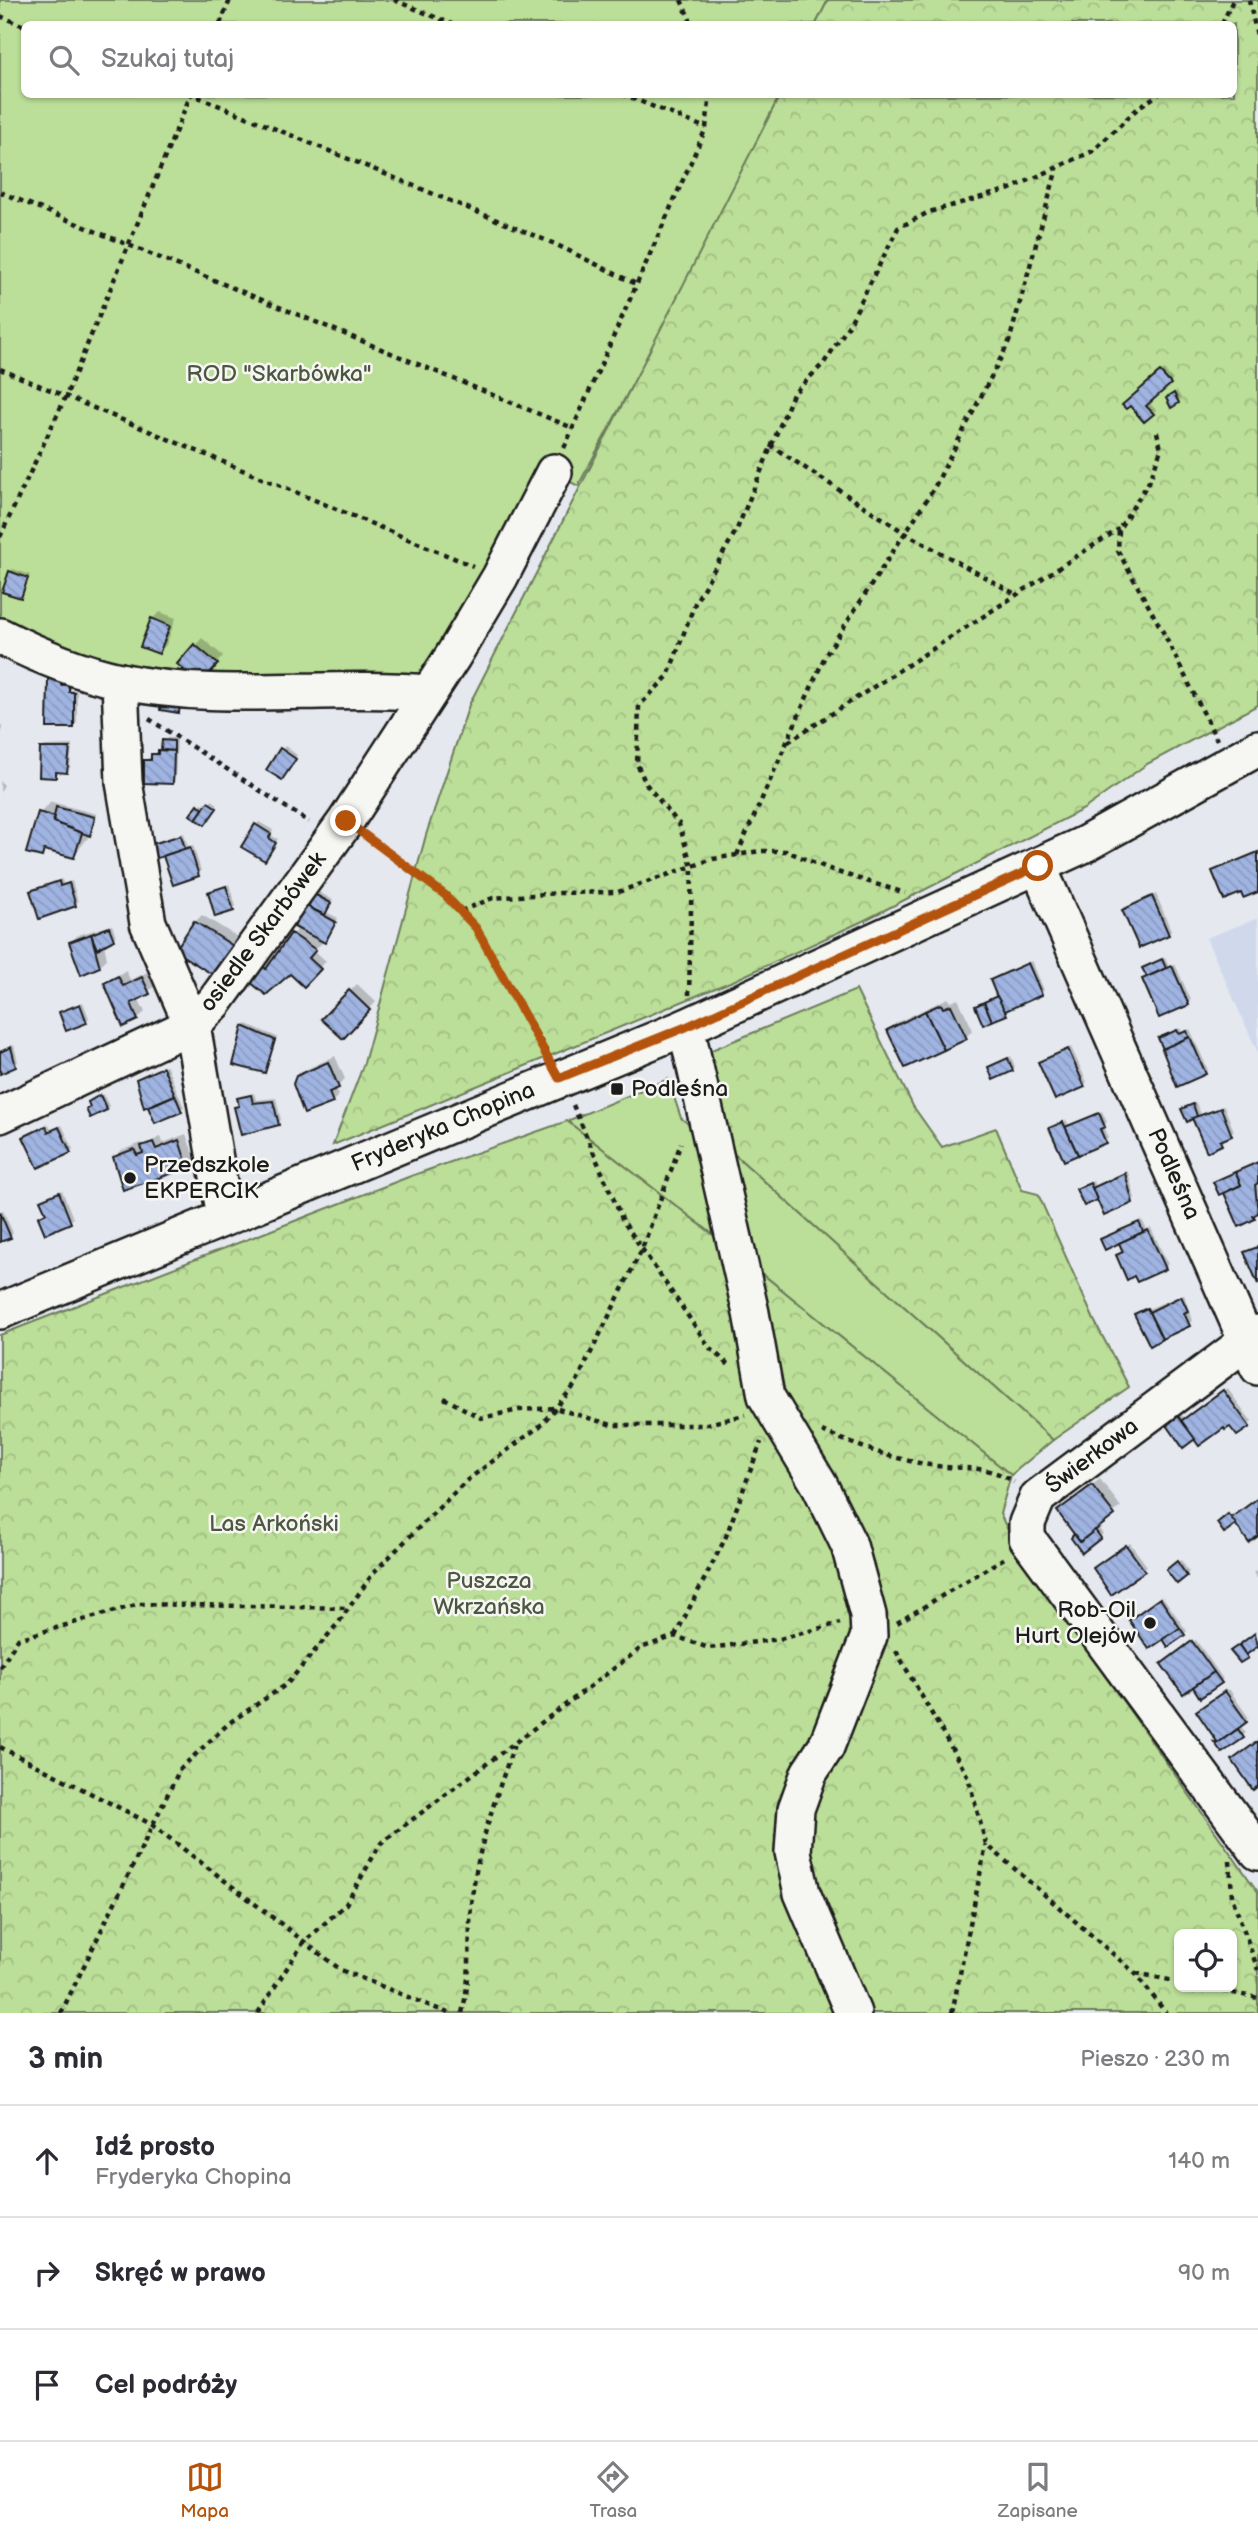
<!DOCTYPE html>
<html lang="pl">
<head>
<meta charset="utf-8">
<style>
  :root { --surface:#fff; --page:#f7f7f7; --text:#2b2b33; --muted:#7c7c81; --line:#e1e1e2; --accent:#b45309 }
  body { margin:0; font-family:"Balsamiq Sans",sans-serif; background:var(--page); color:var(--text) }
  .controls { position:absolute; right:21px; bottom:21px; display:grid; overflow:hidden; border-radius:10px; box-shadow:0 2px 5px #0004 }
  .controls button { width:63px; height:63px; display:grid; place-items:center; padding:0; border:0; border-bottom:2px solid var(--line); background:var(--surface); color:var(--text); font:35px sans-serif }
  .stop { position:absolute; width:21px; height:21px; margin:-16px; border:5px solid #b45309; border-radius:50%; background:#fff }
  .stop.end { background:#b45309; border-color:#fff; box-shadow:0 2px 7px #0008 }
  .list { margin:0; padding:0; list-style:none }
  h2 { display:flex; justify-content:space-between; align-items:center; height:91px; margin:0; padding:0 28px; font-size:30px }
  h2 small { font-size:23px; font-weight:400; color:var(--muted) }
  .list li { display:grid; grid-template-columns:46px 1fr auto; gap:21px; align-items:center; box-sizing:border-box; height:112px; padding:0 28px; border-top:2px solid var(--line) }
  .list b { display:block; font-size:26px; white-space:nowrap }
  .list p { margin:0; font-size:23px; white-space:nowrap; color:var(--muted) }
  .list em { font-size:23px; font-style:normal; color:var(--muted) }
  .icon { flex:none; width:38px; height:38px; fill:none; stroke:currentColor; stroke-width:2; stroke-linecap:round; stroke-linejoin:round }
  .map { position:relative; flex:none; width:1258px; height:2013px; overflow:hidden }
  .search { position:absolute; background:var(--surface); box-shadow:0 2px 5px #0004; left:21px; right:21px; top:21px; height:77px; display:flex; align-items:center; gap:18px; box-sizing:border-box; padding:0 24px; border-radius:10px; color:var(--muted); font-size:26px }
  .sheet { height:427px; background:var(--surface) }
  nav { display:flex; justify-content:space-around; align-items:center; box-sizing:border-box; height:98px; border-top:2px solid var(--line); background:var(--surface); font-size:19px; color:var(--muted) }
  nav a { display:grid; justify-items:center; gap:4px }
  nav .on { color:var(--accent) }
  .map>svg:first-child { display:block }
  .built { fill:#d0d9eb }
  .green { fill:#bbde98; stroke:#6c7d5a; stroke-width:2 }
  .forest { fill:url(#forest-crowns); stroke:#6c7d5a; stroke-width:2; fill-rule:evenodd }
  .shadow { fill:#0003 }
  .building { fill:url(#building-back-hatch); stroke:#1c1c1c; stroke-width:2 }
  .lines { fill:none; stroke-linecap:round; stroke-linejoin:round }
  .minor-casing { stroke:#1c1c1c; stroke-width:40 }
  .path { stroke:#1c1c1c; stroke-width:4.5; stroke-dasharray:5 5; stroke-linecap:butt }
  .minor { stroke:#f6f6f2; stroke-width:35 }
  .route { stroke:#b45309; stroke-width:9 }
  .poi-dot { fill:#1c1c1c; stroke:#f6f6f2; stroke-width:2.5 }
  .labels { text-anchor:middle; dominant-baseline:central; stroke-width:5; stroke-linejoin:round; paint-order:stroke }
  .park-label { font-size:23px; fill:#4c5641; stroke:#f6f6f2 }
  .street-label { font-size:23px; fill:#1c1c1c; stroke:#f6f6f2 }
  .poi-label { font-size:23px; fill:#1c1c1c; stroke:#f6f6f2; text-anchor:start }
</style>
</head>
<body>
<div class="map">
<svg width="1258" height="2013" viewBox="0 0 1258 2013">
  <defs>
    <pattern id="forest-crowns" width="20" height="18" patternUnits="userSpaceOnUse" patternTransform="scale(1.75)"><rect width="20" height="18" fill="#bbde98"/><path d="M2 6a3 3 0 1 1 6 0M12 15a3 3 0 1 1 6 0" fill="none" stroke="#a0be82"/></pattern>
    <pattern id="building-back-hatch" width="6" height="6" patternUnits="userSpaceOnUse" patternTransform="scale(1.75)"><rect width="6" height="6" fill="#a0b4e2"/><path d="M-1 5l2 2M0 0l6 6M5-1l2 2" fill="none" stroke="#899ac1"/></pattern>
  </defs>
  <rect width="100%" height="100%" fill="#e5e9ef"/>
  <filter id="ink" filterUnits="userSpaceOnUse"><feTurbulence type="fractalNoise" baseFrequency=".0143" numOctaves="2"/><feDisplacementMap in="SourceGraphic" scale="14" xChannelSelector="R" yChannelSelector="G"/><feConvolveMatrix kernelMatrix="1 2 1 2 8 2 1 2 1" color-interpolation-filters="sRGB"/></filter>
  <g filter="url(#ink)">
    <polygon class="built" points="1258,918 1258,1053 1206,938"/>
    <g class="green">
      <polygon points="0,0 828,0 816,24 24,24 24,94 780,95 670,314 578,486 546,469 424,685 126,672 0,622"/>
      <polygon points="668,1079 681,1118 703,1136 729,1247 567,1121"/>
      <polygon points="723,1144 1053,1440 1011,1475 744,1259"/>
    </g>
    <g class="forest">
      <polygon points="828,0 1258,0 1258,705 1147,764 1084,809 865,920 735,980 333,1145 364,1063 426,835 469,705 780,95 1234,94 1234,24 816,24"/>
      <polygon points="856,990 913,1106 942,1147 996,1128 1022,1190 1038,1194 1094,1320 1129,1387 1053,1440 723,1144 697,1056"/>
      <path d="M567 1121 729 1247 1011 1475 1000 1514 1021 1557 1258 1892V2013H0V1335L411 1176ZM1179 1934H1232V1987H1179Z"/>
    </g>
    <g class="shadow">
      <polygon points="1164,370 1173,380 1148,402 1156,410 1145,420 1130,404 1125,405"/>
      <polygon points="1177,391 1181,398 1172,405 1171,395"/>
      <polygon points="13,569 30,575 20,596 10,572"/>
      <polygon points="160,612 176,618 166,645 159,652 152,619"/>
      <polygon points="202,638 223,656 212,669 179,664"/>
      <polygon points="53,677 71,682 71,690 77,690 77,723 73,726 49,680"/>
      <polygon points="0,725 2,725 0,749"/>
      <polygon points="167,738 177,738 175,779 172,782 146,760 163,747"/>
      <polygon points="72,745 70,768 58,771 55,776 42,749 45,746"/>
      <polygon points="285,746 297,755 284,775 282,750"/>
      <polygon points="0,781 4,785 0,792"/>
      <polygon points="212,800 218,804 204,823 192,815 202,803 207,806"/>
      <polygon points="51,802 97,814 93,831 73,857 48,849 42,855 40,813"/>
      <polygon points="259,822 273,830 270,835 278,839 268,856 256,825"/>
      <polygon points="184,833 188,847 193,845 201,871 198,875 151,844"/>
      <polygon points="1258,851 1258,890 1242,891 1214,871"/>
      <polygon points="62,879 63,884 72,881 78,902 75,905 32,891"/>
      <polygon points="229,884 236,906 233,909 210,892"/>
      <polygon points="319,892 333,900 326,912 338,918 328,938 314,950 326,961 311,978 290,971 252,981 270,959 273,962 299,927"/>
      <polygon points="1156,894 1171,930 1168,934 1124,910"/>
      <polygon points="202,915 247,943 230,969 195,922"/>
      <polygon points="112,925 116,936 104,944 107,959 99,966 71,942 78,935"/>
      <polygon points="1165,957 1169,967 1175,964 1191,1000 1160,1016 1144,980 1148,976 1145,968"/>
      <polygon points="1032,961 1044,990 1041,993 1008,1008 1006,1013 977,1006 998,995 992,980 995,977"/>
      <polygon points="126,970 130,980 150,971 157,985 138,998 145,1012 137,1019 106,983"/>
      <polygon points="357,984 376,1002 343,1037 323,1019"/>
      <polygon points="948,998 951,1002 958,999 973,1030 966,1037 889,1030 896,1023"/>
      <polygon points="83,1002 89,1018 86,1021 61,1012"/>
      <polygon points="247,1024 277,1037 265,1071 244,1027"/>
      <polygon points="1180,1028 1182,1032 1190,1029 1208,1070 1205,1073 1160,1038"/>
      <polygon points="14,1045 18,1062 0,1072 0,1051"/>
      <polygon points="1071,1047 1087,1082 1084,1085 1040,1063"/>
      <polygon points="335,1056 345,1079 336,1087 339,1095 332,1102 298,1077 305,1070"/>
      <polygon points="1011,1056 1015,1067 1012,1070 990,1067"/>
      <polygon points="166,1065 184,1107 156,1121 138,1079"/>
      <polygon points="254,1093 256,1100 276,1098 281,1120 278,1123 236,1108 242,1096"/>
      <polygon points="103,1094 109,1106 106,1109 92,1106 90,1102"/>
      <polygon points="1196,1103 1201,1114 1224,1106 1234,1131 1223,1138 1221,1144 1183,1109"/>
      <polygon points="1102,1111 1107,1122 1103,1126 1108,1138 1105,1141 1051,1128 1066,1120 1069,1125"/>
      <polygon points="49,1125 51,1130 62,1125 73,1149 70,1152 26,1137"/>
      <polygon points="186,1134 195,1159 187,1166 124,1188 115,1157 122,1150 142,1143 143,1147 161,1136 163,1143"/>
      <polygon points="1258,1162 1258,1213 1240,1224 1218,1180"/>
      <polygon points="1128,1172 1135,1198 1132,1201 1098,1198 1085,1204 1078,1189 1081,1186 1093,1181 1095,1186"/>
      <polygon points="62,1190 73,1218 70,1221 40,1217 48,1212 43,1200"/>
      <polygon points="3,1210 13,1233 0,1241 0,1211"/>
      <polygon points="1142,1220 1147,1230 1151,1228 1168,1264 1165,1267 1118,1256 1125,1251 1121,1241 1106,1237"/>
      <polygon points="1184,1294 1192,1321 1150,1343 1136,1314"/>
      <polygon points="1227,1388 1252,1422 1237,1434 1230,1425 1200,1444 1172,1422 1182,1415 1185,1419"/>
      <polygon points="1100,1479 1121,1507 1097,1526 1103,1534 1083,1550 1073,1538 1077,1534 1059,1511"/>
      <polygon points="1130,1543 1147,1566 1112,1592 1098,1566"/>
      <polygon points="1181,1560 1189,1572 1177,1582 1171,1567"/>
      <polygon points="1258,1569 1258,1579 1253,1573"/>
      <polygon points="1163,1597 1187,1631 1184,1634 1164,1637 1134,1617"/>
      <polygon points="1196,1640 1223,1679 1201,1696 1166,1661"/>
      <polygon points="1229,1689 1249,1718 1240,1725 1246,1733 1222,1750 1198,1711"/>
    </g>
    <g class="building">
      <polygon points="1160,372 1171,384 1146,406 1154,414 1144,422 1130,406 1126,409 1122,405"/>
      <polygon points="1174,393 1179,403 1171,408 1166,398"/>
      <polygon points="9,571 28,578 21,598 2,592"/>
      <polygon points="151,618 170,626 159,654 140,647"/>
      <polygon points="194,644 218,664 205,678 197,671 191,676 177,664"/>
      <polygon points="48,679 62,679 61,685 69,684 69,692 74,692 74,728 47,728"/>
      <polygon points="162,692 181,695 179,713 160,710"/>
      <polygon points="162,740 174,741 174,751 161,750"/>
      <polygon points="40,748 70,748 67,773 56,772 56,778 39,777"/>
      <polygon points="280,748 296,759 282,780 266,770"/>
      <polygon points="158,750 174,751 173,784 144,783 144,760 151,760 151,754 158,754"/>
      <polygon points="208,802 217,808 205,825 196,819"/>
      <polygon points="198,804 203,809 196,819 190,815"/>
      <polygon points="56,807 95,817 90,836 53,822"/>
      <polygon points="38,812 55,817 53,822 82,833 74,858 44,850 42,857 26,853"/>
      <polygon points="255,824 271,834 269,838 276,843 265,861 241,847"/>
      <polygon points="181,835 185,849 151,860 146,846"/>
      <polygon points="190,847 199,876 173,885 163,856"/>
      <polygon points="1258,852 1258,892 1243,898 1241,893 1224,900 1212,871"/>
      <polygon points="59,881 60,886 69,883 76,906 39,919 30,891"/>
      <polygon points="226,886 234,911 215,917 208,892"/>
      <polygon points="314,894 331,903 325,915 308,907"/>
      <polygon points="1152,896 1169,935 1139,948 1122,910"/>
      <polygon points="305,905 336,922 325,943 294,927"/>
      <polygon points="194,921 241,951 215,976 175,951"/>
      <polygon points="109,927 114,940 97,949 91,934"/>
      <polygon points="291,933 316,950 309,958 321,969 304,987 290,974 266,995 249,981 261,965 266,969"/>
      <polygon points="91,934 100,967 81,975 69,942"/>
      <polygon points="1162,959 1166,968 1147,977 1142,968"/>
      <polygon points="1028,963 1042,995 1003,1012 990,980"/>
      <polygon points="1172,966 1189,1005 1159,1018 1142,979"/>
      <polygon points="118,976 123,986 142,977 150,994 131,1003 138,1020 123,1027 104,983"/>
      <polygon points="349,990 370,1010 343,1039 321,1019"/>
      <polygon points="997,996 1007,1015 992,1021 984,1002"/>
      <polygon points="984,1002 992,1021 983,1025 975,1006"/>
      <polygon points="80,1004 87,1023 66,1031 59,1012"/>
      <polygon points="941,1004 943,1008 951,1005 967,1039 944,1050 925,1011"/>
      <polygon points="925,1011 944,1050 905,1068 887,1030"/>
      <polygon points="243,1026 275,1040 265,1073 233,1065"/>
      <polygon points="1177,1030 1179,1034 1187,1031 1189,1037 1163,1049 1158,1038"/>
      <polygon points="1190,1037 1206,1074 1177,1087 1162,1049"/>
      <polygon points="11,1047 16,1067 0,1074 0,1052"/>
      <polygon points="1068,1049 1085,1087 1055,1100 1038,1062"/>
      <polygon points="1008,1058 1013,1071 993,1080 988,1067"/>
      <polygon points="328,1062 339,1088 329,1092 333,1103 304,1114 293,1084 296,1076"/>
      <polygon points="163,1067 175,1095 144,1108 136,1079"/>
      <polygon points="100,1095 107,1110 90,1118 86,1109 90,1107 88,1102"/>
      <polygon points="175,1095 182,1112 155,1123 148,1107"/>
      <polygon points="251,1095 253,1103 273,1101 279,1125 241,1135 234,1107 239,1106 237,1098"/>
      <polygon points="1193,1104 1197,1116 1187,1122 1181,1109"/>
      <polygon points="1221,1108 1232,1136 1220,1141 1222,1145 1207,1152 1192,1118"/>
      <polygon points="1099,1113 1105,1127 1100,1129 1106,1143 1078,1155 1065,1127"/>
      <polygon points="1063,1122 1078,1155 1064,1161 1049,1128"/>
      <polygon points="46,1126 48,1132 59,1127 71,1153 38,1168 23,1137"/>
      <polygon points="179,1140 188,1168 123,1190 113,1157 134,1149 137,1155 143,1153 141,1146 153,1142 156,1149"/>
      <polygon points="1258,1162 1258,1183 1255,1185 1258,1213 1253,1216 1255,1219 1239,1227 1224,1193 1241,1185 1235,1172"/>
      <polygon points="1235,1172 1241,1185 1219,1195 1213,1182"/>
      <polygon points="1125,1173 1133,1203 1104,1216 1092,1188"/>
      <polygon points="1090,1183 1097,1200 1084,1206 1076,1189"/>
      <polygon points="59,1192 71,1223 45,1234 38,1217 46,1213 40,1200"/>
      <polygon points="0,1212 11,1238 0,1242"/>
      <polygon points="1139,1222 1143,1232 1105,1250 1100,1239"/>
      <polygon points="1148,1230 1166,1269 1137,1282 1134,1276 1127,1280 1116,1255 1123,1252 1119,1243"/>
      <polygon points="1258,1247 1258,1284 1244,1252"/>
      <polygon points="1181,1296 1188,1311 1184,1313 1190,1326 1162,1339 1149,1312"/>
      <polygon points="1147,1308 1162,1339 1150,1346 1134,1314"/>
      <polygon points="1223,1390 1250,1427 1237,1436 1230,1427 1225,1430 1224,1428 1199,1446 1181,1421"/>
      <polygon points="1178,1416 1195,1439 1183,1448 1167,1425"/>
      <polygon points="1092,1485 1115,1515 1080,1542 1057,1511"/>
      <polygon points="1258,1498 1258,1536 1249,1543 1231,1518"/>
      <polygon points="1228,1514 1236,1524 1224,1533 1217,1523"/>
      <polygon points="1095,1530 1101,1538 1082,1553 1071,1538 1074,1534 1080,1542"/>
      <polygon points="1126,1545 1145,1571 1111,1595 1093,1568"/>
      <polygon points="1177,1561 1187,1576 1177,1584 1166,1570"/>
      <polygon points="1160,1598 1180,1628 1149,1649 1129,1620"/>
      <polygon points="1180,1628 1185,1635 1168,1647 1163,1639"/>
      <polygon points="1255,1633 1258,1646 1246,1655 1239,1645"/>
      <polygon points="1192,1641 1214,1672 1183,1694 1161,1664"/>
      <polygon points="1239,1645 1248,1658 1240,1663 1230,1651"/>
      <polygon points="1214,1672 1222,1683 1200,1698 1193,1687"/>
      <polygon points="1225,1691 1247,1722 1218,1743 1196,1711"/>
      <polygon points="1238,1729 1244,1738 1222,1753 1214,1742 1218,1743"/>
      <polygon points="1258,1741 1258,1786 1253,1790 1232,1760"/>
    </g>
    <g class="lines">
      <g class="minor-casing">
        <g id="minor">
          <path d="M0 636C37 655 79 672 120 681 220 703 327 684 428 693"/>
          <polyline points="120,681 124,782 148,923 192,1025 225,1217"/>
          <polyline points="1038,866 1258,1367"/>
          <polyline points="686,1027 751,1313 766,1396 820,1486 849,1545 868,1615 869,1636 826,1747 809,1773 796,1809 793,1852 802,1893 853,2013"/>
          <polyline points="0,1115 192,1025 214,1003 346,821 453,656 500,577 554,472"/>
          <polyline points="0,1311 686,1027 1085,844 1258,748"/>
          <polyline points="1258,1333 1038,1497 1027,1523 1027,1538 1258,1852"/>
        </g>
      </g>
      <g class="path">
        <polyline points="394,0 452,24"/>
        <polyline points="681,0 692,24"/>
        <polyline points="1249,0 1258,40"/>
        <polyline points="0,16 24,26"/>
        <polyline points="220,24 230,0"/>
        <polyline points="1222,24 1233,0"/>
        <polyline points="622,94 706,128"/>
        <polyline points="0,192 573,428"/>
        <polyline points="0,369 473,566"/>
        <polyline points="1157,432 1161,449 1150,480 1119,529 1118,551 1163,632 1217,740"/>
        <polyline points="770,445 905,533 1017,595"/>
        <polyline points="564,448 706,128 710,94"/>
        <polyline points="0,537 66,396 191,94 555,244 638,285"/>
        <polyline points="149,719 309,822"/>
        <polyline points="788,742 1119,529"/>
        <polyline points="368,838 445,895 476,928 547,1053"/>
        <polyline points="737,855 825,656 933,490 1009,342 1057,168"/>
        <polyline points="461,911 493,898 560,893 618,892 713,859 760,851 786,851 837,872 905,893"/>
        <polyline points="689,995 692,867 679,824 646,784 637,764 639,706 668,676 695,603 737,529 793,394 824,363 849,325 898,228 929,212 1010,189 1093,151 1139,107 1159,94"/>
        <polyline points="573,1105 623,1221 710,1348 729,1365"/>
        <polyline points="444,1398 481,1418 519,1410 555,1408 612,1425 703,1425 745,1415"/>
        <path d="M822 1431C859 1447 896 1460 936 1466 967 1470 986 1464 1014 1482"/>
        <polyline points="897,1623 1006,1557"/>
        <polyline points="675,1636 725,1539 761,1442"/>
        <polyline points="896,1651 968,1777 986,1844 1135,1973 1166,2013"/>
        <polyline points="0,1667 18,1639 139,1604 349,1608"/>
        <polyline points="0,1747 151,1824 341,1970 448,2013"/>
        <polyline points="1230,1861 1232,1897 1258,1970"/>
        <polyline points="1136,1973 1179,1982"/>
        <polyline points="1203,1987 1258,1998"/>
        <polyline points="61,2013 180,1769 229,1723 287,1684 339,1622 374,1572 466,1481 540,1426 575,1385 642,1249 681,1143"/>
        <polyline points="258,2013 303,1943 346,1904 381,1843 641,1648 675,1636 709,1648 780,1639 840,1623"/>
        <path d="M462 2013C472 1973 468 1945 471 1906 476 1851 496 1797 514 1745"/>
        <polyline points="952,2013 986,1845"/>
      </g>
      <use href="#minor" class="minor"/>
    </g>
  </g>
  <g class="lines" filter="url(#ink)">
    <polyline class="route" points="346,821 445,895 476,928 559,1078 686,1027 1038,866"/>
  </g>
  <g class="poi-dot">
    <rect x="610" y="1082" width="14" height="14" rx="3.5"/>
    <circle cx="130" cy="1178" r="7"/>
    <circle cx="1150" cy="1623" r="7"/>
  </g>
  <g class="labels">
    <g class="park-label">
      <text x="279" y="374">ROD "Skarbówka"</text>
      <text x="274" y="1524">Las Arkoński</text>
      <text x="489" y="1581">Puszcza<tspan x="489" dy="26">Wkrzańska</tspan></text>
    </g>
    <g class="street-label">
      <text transform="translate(263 932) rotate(-53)">osiedle Skarbówek</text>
      <text transform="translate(443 1127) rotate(-23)">Fryderyka Chopina</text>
      <text transform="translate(1174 1174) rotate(66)">Podleśna</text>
      <text transform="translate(1092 1456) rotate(-37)">Świerkowa</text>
    </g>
    <g class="poi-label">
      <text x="631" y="1089">Podleśna</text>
      <text x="144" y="1165">Przedszkole<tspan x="144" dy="26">EKPERCIK</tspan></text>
      <text x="1136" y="1610" text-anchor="end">Rob-Oil<tspan x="1136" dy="26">Hurt Olejów</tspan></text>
    </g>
  </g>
</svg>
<div class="controls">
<button><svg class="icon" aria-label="locate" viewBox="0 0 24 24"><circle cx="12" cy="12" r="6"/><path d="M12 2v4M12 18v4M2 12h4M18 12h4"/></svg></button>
</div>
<div class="stop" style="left:1038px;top:866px"></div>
<div class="stop end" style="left:346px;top:821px"></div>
<div class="search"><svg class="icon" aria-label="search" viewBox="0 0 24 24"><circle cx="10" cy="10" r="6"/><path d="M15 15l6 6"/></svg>Szukaj tutaj</div>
</div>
<section class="sheet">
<h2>3 min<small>Pieszo · 230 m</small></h2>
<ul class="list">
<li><svg class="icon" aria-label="ahead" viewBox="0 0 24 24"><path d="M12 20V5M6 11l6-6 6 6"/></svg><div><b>Idź prosto</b><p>Fryderyka Chopina</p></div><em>140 m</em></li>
<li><svg class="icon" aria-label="right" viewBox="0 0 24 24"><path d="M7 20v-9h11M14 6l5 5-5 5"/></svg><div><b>Skręć w prawo</b></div><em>90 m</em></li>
<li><svg class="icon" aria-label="arrive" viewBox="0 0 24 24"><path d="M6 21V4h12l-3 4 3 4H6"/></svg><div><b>Cel podróży</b></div></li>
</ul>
</section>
<nav>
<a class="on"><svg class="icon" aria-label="map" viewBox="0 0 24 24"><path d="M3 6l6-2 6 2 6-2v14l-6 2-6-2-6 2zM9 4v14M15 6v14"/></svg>Mapa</a>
<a><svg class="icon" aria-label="directions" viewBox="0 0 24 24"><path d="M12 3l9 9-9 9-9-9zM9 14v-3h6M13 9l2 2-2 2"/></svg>Trasa</a>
<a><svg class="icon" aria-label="saved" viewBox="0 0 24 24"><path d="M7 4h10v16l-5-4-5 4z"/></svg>Zapisane</a>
</nav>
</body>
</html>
